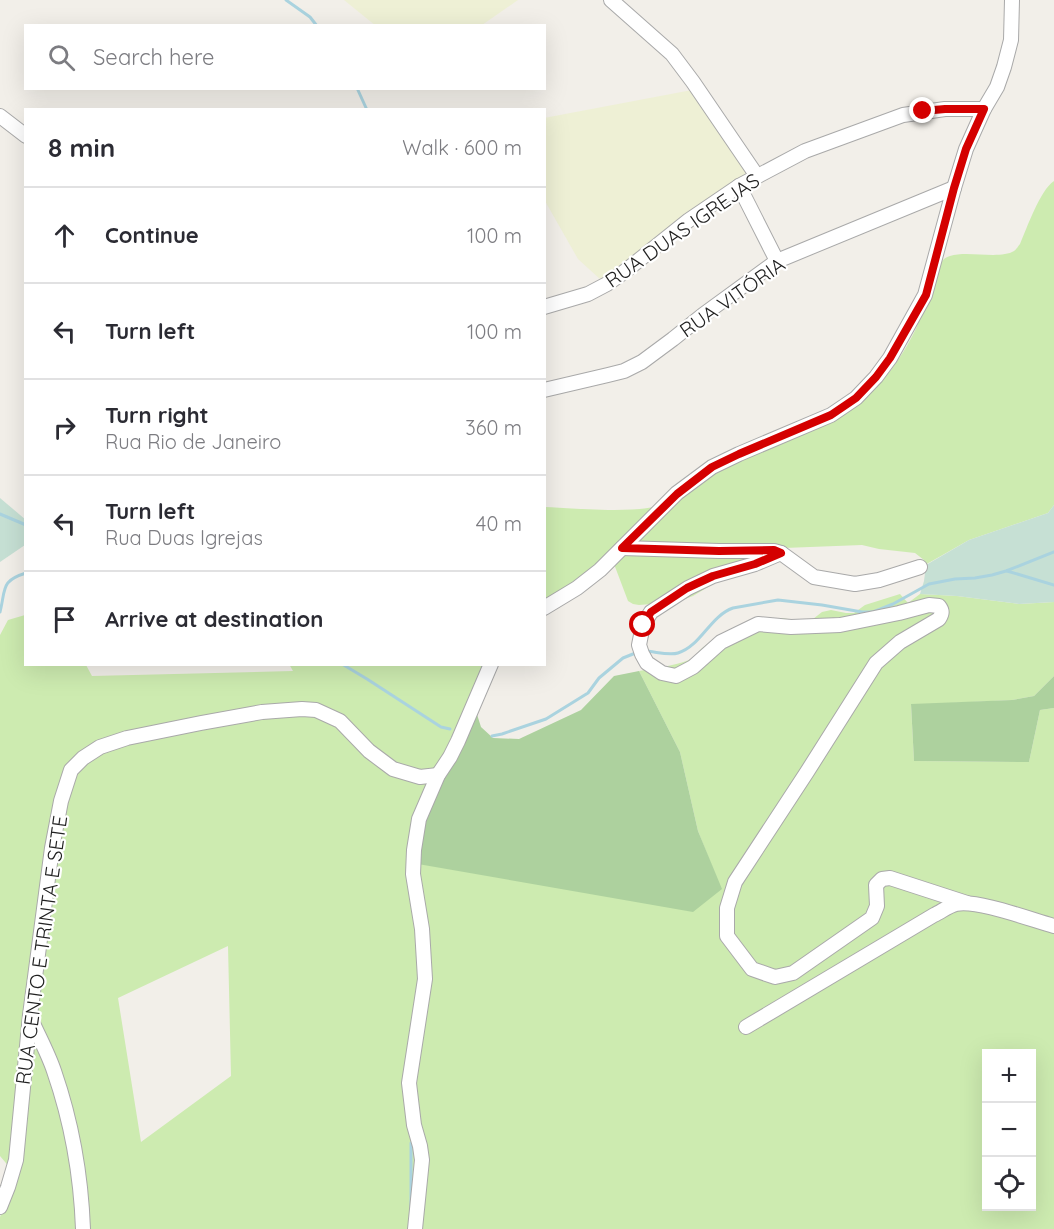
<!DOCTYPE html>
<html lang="en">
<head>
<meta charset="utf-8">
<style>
  :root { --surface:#fff; --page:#f2f2f3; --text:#2b2b33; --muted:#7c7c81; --line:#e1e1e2 }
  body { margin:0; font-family:Quicksand,sans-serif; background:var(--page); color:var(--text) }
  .controls { position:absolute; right:18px; bottom:18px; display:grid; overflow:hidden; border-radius:0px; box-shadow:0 6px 24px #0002 }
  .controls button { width:54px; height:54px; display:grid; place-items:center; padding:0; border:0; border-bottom:2px solid var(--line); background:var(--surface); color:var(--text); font:30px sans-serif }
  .stop { position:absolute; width:18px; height:18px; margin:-14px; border:4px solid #d40000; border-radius:50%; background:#fff }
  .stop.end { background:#d40000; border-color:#fff; box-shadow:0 2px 6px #0008 }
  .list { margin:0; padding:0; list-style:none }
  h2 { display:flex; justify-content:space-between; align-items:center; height:78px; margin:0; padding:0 24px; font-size:26px }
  h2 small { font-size:20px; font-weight:400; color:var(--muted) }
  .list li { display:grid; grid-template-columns:39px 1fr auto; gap:18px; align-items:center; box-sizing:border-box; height:96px; padding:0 24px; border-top:2px solid var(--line) }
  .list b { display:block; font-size:22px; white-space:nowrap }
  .list p { margin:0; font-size:20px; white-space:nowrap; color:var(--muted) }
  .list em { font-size:20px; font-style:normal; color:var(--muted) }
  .icon { flex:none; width:33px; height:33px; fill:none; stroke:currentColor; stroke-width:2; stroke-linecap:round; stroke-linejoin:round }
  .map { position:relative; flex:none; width:1054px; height:1229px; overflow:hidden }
  .search { position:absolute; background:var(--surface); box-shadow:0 6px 24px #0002; left:24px; top:24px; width:522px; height:66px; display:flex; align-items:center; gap:15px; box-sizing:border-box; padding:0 21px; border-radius:0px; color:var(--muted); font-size:22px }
  .panel { position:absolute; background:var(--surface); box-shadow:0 6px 24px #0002; left:24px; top:108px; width:522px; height:558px; border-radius:0px }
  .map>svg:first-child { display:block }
  .farmland { fill:#eef0d5 }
  .grass { fill:#cdebb0; fill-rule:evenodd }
  .forest { fill:#add19e }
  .wetland { fill:#c6e0d4 }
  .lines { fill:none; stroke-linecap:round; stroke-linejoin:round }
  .stream { stroke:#aad3df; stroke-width:3 }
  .minor-casing { stroke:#a9a9a9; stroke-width:16 }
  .minor { stroke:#fff; stroke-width:14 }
  .route { stroke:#d40000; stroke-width:8 }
  .labels { text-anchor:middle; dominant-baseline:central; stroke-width:4.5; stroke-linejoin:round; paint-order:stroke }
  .street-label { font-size:20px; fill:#222; stroke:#fff }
</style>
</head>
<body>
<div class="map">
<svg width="1054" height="1229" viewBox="0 0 1054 1229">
  <rect width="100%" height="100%" fill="#f2efe9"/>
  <g class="farmland">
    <polygon points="344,0 518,0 482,25 376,26"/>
    <polygon points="692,90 749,173 600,279 578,259 545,201 544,118"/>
  </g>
  <g class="grass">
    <path d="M1054 181V505L1048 513 969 540 925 565 924 560 915 553 879 549 862 545 784 548 762 551 723 578 693 596 677 602 639 605 633 604 628 601 614 564 545 609V507C574 508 641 515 667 503 677 498 686 488 696 482 713 472 731 463 749 455 762 449 777 445 791 439 830 424 866 404 891 370 902 355 913 337 920 319 927 304 932 273 943 260 956 247 998 261 1014 251 1017 249 1018 246 1020 244 1027 228 1040 190 1054 181Z"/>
    <path d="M900 594 908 603 920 594 957 596 1019 604 1054 602V676L1034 696 1012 700 911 705 914 761 1029 762 1040 710 1054 708V1229H0V1217L16 1175 0 1156V635L8 620 25 615 26 664 86 665 92 676 293 671 289 664 487 665 458 752 721 889 698 831 680 752 639 671C654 668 675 666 689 660 695 657 700 649 706 645 737 621 768 611 806 623L813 619 822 612 831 610 846 613H854L865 605ZM228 946 231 1076 141 1142 118 998ZM986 1054H1032V1206H986Z"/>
  </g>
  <g class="forest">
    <polygon points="639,671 680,752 698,831 722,889 693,912 418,864 421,837 431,801 474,705 481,727 493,738 519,739 581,710 614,676"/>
    <polygon points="1054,676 1054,708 1040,710 1029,762 914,761 911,704 1012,700 1034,696"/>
  </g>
  <g class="wetland">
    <polygon points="0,498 26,520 25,545 0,562"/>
    <polygon points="1054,505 1054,602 1019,604 957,596 920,594 924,581 926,565 969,540 1048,513"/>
  </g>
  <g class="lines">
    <g class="stream">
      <polyline points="286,0 310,17 317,26"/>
      <polyline points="357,88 367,110"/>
      <polyline points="0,514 26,525"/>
      <polyline points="1007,571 1054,585"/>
      <path d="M0 612C6 589 0 581 26 573"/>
      <path d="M644 651C654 651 668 656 678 653 701 646 710 616 733 608L778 600 822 605 862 612H873L893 604 929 584 955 579 975 578 992 575 1006 571 1054 552"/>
      <polyline points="342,664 367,679 441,727 450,729"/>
      <polyline points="492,736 502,734 546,719 588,693 599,678 623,658 638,652"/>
      <polyline points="411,1208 411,1143"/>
    </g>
    <g class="minor-casing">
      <g id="minor">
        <polyline points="611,0 672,54 693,82 757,176"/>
        <polyline points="0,116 26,136"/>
        <polyline points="739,186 777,261"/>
        <polyline points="544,307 588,294 607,284 624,272 689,220 739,186 805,151 903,115 945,109 984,109"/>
        <polyline points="544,390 608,375 624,371 642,362 673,339 703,315 777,261 954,188"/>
        <polyline points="622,548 719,551 774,551 781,553 814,577 855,584 879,580 920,567"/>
        <path d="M781 553 755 564 713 576 688 588 651 612 643 625 639 645 642 654 647 663 662 673 676 676 693 667 721 642 758 624 791 627 840 625 899 613 929 605 939 606C943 611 942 614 939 619L900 642 876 663 807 772 735 882 727 908V936L752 969 775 977 793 973 872 918 877 906 876 885 882 879 890 878 967 903"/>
        <polyline points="544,608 577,588 600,570 677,493 712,467 739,454 831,415 856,398 876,377 890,358 925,295 954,188 966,149 984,109 997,87 1004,67 1011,40 1012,0"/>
        <path d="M30 1017C38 1035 48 1053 54 1071 72 1123 81 1175 83 1229"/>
        <path d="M746 1027 934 915C941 912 948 906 956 904 976 899 1032 920 1054 926"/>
        <polyline points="0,1207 8,1187 16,1160 30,1015 52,848 61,801 71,770 83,758 100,747 127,738 201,723 262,712 302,709 316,710 340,721 369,751 393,769 420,777 438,775"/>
        <polyline points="415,1229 422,1160 420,1146 414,1125 409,1083 425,979 422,929 413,874 414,850 419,819 438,775 450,757 458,741 491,664"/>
      </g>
    </g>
    <use href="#minor" class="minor"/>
  </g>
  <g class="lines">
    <polyline class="route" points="643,625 651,612 687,588 713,576 755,564 781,553 774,550 719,551 622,548 677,494 712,467 739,454 831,415 856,398 876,377 890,358 926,295 954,188 966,149 984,109 945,109 923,111"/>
  </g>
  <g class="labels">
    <g class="street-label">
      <text transform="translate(682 230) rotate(-35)">RUA DUAS IGREJAS</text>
      <text transform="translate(732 297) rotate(-35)">RUA VITÓRIA</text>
      <text transform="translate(41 950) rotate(-82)">RUA CENTO E TRINTA E SETE</text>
    </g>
  </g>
</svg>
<div class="controls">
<button>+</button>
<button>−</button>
<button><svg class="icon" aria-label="locate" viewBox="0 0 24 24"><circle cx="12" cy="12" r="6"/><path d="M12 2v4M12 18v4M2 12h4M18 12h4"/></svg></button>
</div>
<div class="stop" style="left:643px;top:625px"></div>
<div class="stop end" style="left:923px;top:111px"></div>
<div class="search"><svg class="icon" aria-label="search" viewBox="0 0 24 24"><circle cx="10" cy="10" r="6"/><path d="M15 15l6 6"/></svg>Search here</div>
<section class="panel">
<h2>8 min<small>Walk · 600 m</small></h2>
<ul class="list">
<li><svg class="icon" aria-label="ahead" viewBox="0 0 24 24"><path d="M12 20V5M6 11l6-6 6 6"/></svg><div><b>Continue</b></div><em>100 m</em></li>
<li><svg class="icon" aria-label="left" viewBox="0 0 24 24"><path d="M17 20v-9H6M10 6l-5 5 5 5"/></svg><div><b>Turn left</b></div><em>100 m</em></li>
<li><svg class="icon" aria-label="right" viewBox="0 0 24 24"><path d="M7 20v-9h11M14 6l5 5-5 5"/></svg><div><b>Turn right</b><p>Rua Rio de Janeiro</p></div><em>360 m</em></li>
<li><svg class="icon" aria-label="left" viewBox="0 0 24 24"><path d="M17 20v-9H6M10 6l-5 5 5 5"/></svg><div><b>Turn left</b><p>Rua Duas Igrejas</p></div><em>40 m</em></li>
<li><svg class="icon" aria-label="arrive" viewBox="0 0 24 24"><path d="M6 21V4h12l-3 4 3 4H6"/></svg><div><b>Arrive at destination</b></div></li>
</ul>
</section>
</div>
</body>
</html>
